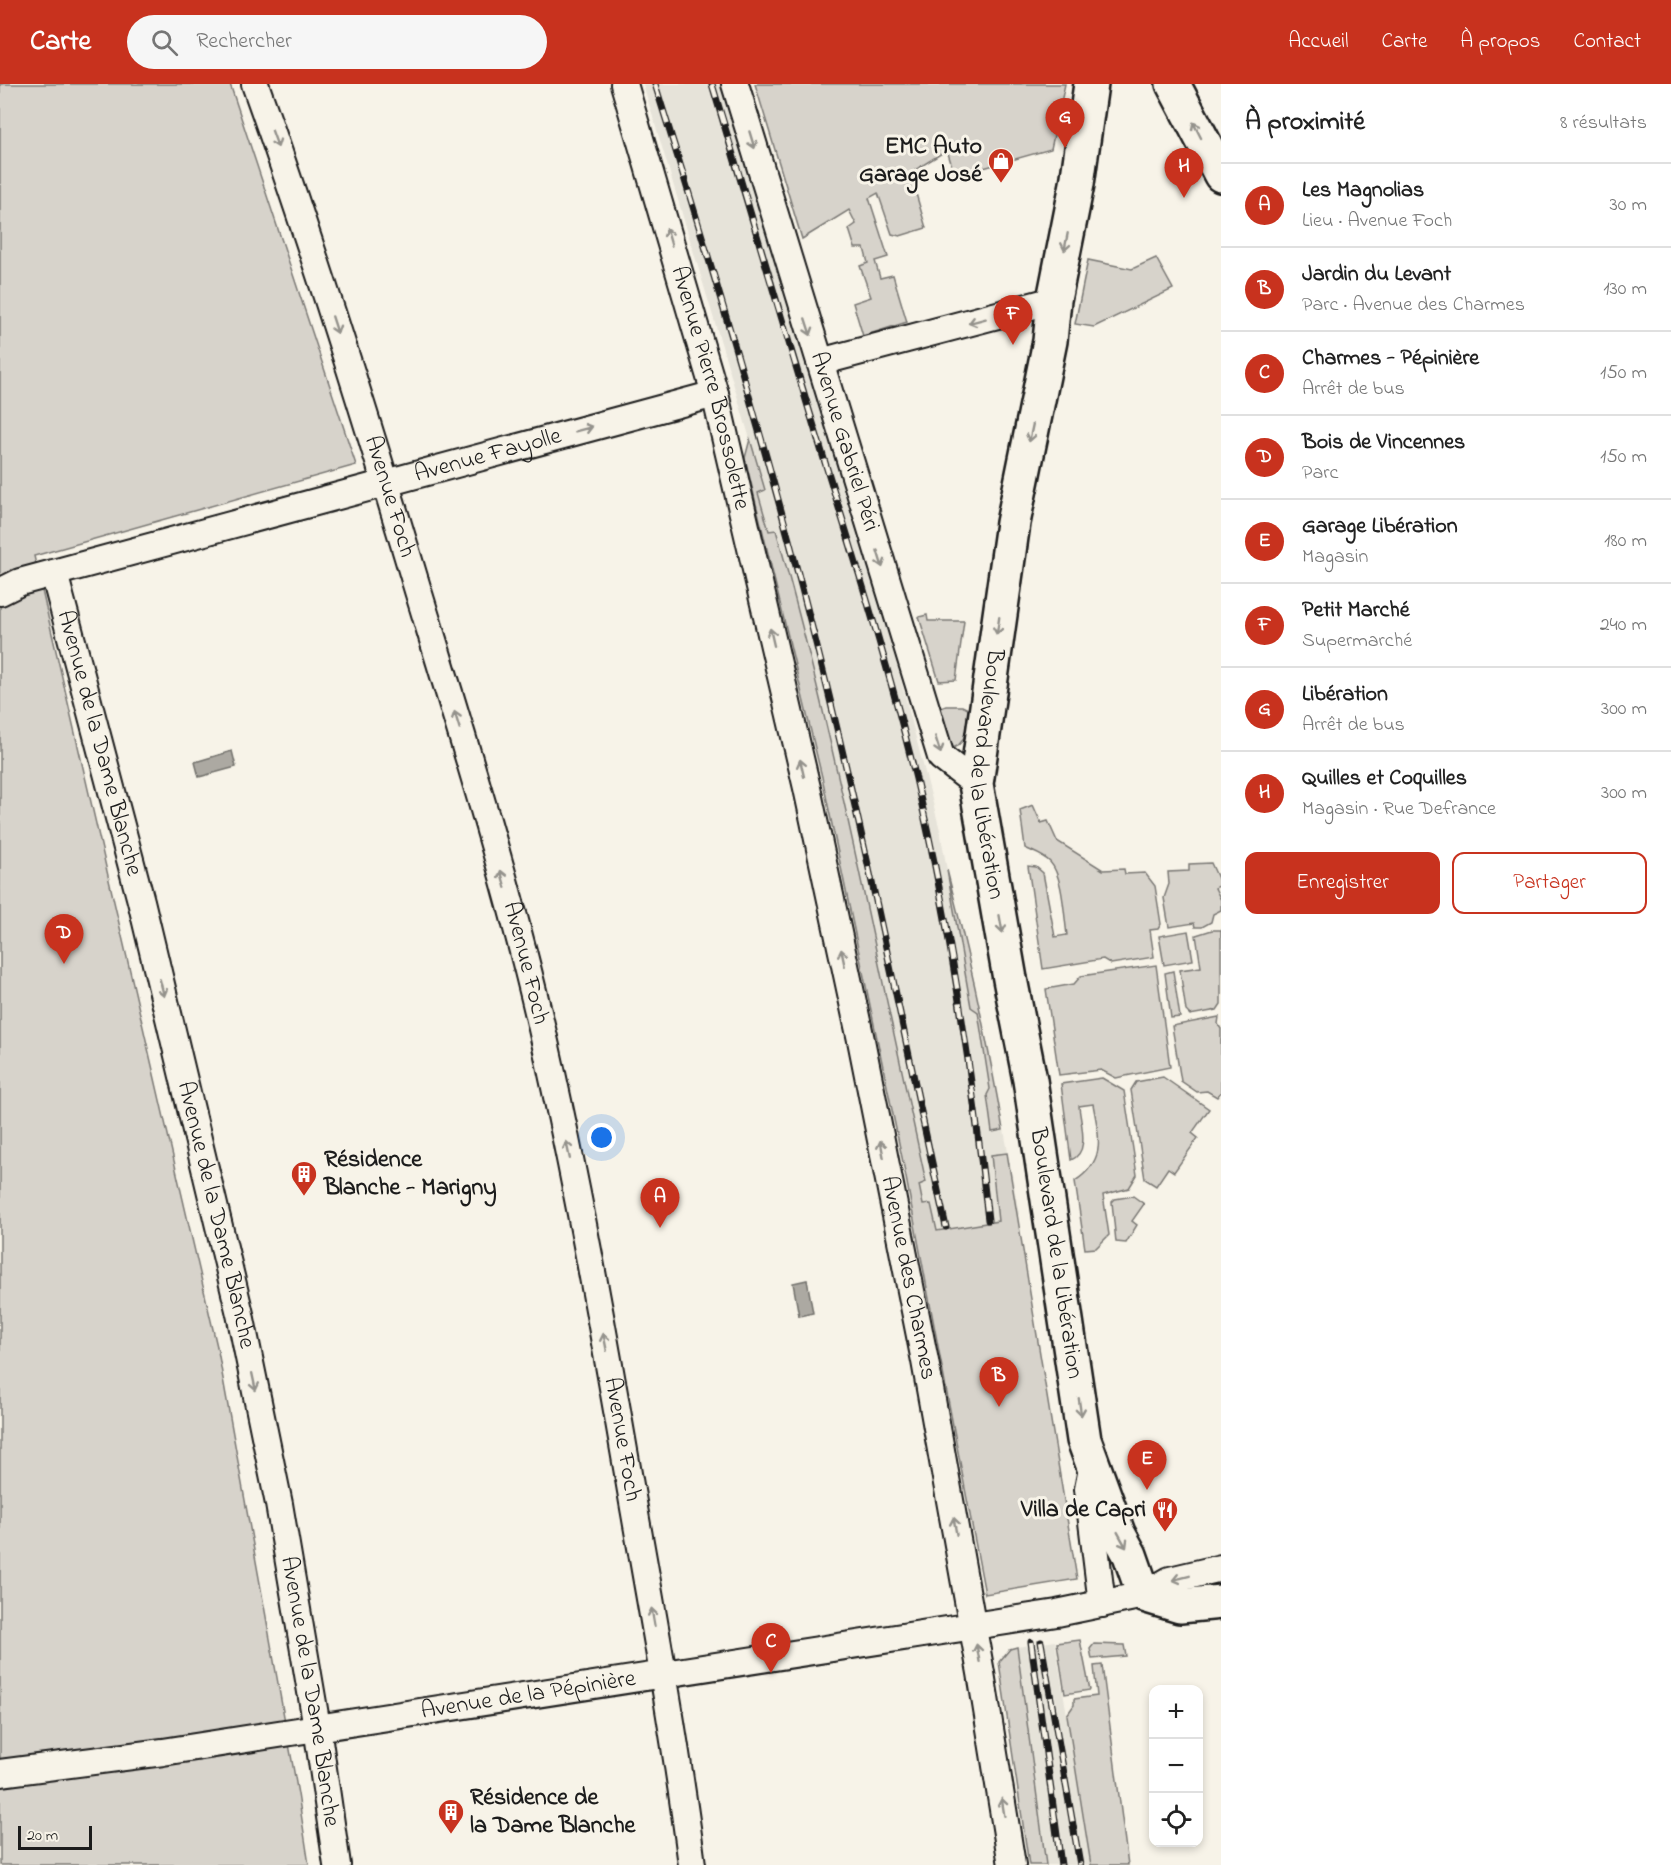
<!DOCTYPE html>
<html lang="fr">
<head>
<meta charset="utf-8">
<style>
  :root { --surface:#fff; --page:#f6f6f6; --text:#222; --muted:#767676; --line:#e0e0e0; --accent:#c8321e }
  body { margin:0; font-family:"Indie Flower",sans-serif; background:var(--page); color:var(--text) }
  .controls { position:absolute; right:18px; bottom:18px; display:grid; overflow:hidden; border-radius:12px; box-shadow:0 3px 9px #0003 }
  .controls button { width:54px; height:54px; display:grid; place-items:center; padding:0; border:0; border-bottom:2px solid var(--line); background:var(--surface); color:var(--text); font:30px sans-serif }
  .scale { position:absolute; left:18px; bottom:15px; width:74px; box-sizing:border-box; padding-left:6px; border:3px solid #1c1c1c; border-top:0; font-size:16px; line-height:21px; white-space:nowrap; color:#1c1c1c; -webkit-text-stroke:4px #f7f3e8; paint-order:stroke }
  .you { position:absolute; left:602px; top:1054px; width:21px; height:21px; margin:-15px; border:4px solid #fff; border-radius:50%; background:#1a73e8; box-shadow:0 0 0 9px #1a73e833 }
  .badge { display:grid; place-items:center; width:39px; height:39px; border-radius:50%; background:var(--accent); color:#fff; font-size:20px; font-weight:700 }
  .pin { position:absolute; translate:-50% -50px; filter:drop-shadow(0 2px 3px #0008) }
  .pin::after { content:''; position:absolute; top:32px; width:21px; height:18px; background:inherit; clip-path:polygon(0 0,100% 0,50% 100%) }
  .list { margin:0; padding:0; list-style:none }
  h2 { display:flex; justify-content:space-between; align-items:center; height:78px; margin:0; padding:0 24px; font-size:26px }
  h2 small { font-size:20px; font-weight:400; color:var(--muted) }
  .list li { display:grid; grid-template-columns:39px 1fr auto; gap:18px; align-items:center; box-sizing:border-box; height:84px; padding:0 24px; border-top:2px solid var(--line) }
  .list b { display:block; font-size:22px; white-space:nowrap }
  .list p { margin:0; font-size:20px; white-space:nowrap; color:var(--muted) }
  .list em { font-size:20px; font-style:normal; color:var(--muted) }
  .actions { display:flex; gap:12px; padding:18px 24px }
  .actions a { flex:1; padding:14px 0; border:2px solid var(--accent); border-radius:12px; text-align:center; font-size:21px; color:var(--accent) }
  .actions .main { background:var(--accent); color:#fff }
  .icon { flex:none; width:33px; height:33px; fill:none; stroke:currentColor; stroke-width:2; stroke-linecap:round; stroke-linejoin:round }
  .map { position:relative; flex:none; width:1221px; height:1781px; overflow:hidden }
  header { display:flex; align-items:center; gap:36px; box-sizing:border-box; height:84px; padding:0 30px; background:var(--accent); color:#fff }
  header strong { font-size:28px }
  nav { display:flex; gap:33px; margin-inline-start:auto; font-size:21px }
  .search { width:420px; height:54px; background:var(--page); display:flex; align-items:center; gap:15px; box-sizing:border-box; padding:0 21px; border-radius:33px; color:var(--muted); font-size:22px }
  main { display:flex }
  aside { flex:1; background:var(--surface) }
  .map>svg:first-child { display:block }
  .built { fill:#e6e3d9 }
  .green { fill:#d7d3cb; stroke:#7a7874; stroke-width:1.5 }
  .water { fill:#aca9a2; stroke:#72716c; stroke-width:1.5 }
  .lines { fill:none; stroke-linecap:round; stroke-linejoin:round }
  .street-casing { stroke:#1c1c1c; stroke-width:30 }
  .secondary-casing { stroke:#1c1c1c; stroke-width:38 }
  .street { stroke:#f7f3e8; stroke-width:26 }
  .secondary { stroke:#f7f3e8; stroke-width:33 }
  .rail-casing { stroke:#1c1c1c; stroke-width:7 }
  .rail { stroke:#f7f3e8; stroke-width:4.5; stroke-dasharray:14; stroke-linecap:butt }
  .oneway { stroke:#94928c }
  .labels { text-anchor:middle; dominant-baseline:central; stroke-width:6; stroke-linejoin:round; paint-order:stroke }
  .poi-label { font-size:24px; font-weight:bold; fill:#1c1c1c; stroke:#f7f3e8; text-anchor:end }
  .street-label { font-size:24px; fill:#1c1c1c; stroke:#f7f3e8 }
</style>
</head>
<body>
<header>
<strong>Carte</strong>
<div class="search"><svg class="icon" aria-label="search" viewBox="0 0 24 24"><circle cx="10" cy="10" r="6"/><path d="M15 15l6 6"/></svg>Rechercher</div>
<nav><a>Accueil</a><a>Carte</a><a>À propos</a><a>Contact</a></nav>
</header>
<main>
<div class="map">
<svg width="1221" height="1781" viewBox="0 0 1221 1781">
  <rect width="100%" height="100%" fill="#f7f3e8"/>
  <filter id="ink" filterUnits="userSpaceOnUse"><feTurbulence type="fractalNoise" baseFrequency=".0167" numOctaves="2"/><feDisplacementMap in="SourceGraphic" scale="12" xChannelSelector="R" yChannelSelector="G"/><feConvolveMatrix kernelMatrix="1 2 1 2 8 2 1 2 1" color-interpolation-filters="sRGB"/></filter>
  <g filter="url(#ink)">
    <g class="built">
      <polygon points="643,0 726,0 897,581 940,746 947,786 971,883 991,973 1019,1130 1017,1134 918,1151 822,693 745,374 750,355"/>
      <polygon points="1055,1557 1091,1781 1046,1781 1017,1563"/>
    </g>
    <g class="green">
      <polygon points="0,0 230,0 356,381 34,472 218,1267 298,1710 309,1781 0,1781"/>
      <polygon points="755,0 1065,0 1051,65 955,92 947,66 910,89 926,144 900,152 892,150 878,109 869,114 888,173 875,177 880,194 893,191 907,238 863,252 853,219 871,213 860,182 868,179 864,164 855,164 849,145 856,140 849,126 802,155"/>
      <polygon points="1156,174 1173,205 1094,243 1075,240 1088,176 1132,185"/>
      <path d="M750 355 765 406 758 409 769 447 776 446C816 587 847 729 877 871 893 947 910 1023 926 1098L919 1101 923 1121 931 1120 937 1147 998 1137 991 1071 1007 1069 1077 1495 985 1510 904 1083 822 693 745 374Z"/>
      <polygon points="927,531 928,537 964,537 956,596 939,597 919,533"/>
      <path d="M946 622H962L968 625C966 639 968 663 950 664L933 627Z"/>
      <path d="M1033 721 1041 739 1048 737 1057 757 1103 786 1124 785 1125 790 1145 789 1155 802 1161 840 1158 845 1150 846 1154 873 1111 880 1103 875 1043 885 1028 782 1036 783 1043 789 1055 853 1067 851C1064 831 1063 792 1050 778 1043 771 1033 768 1025 764L1020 726Z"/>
      <polygon points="1211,779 1221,801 1215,804 1221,816 1221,826 1213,830 1211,838 1202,843 1195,843 1194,839 1169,843 1164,814 1169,800 1168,788 1189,787 1189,780"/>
      <path d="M947 786C969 872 988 958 1003 1046L992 1048 987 1011 990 1005 978 928 971 923Z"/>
      <polygon points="1212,846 1221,846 1221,920 1217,926 1190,931 1186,927 1180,886 1201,883 1196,851"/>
      <polygon points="1188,847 1193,876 1164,881 1159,852"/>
      <polygon points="1156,881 1170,983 1116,994 1101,986 1059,991 1046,905 1074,900 1081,892"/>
      <polygon points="1173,887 1180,933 1171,934 1165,889"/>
      <polygon points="1219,933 1218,940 1221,945 1221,1008 1217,1013 1207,1007 1197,1008 1181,997 1172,942"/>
      <polygon points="1163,993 1209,1025 1192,1049 1198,1054 1174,1088 1168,1084 1156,1102 1145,1095 1131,1006 1136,998"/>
      <path d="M1102 994 1124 1007 1137 1091 1129 1104 1103 1111 1109 1151 1096 1164 1085 1165 1075 1097C1107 1076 1099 1053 1093 1020L1079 1022C1080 1038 1091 1068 1071 1076L1061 1000Z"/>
      <polygon points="1133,1112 1144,1120 1132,1137 1137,1141 1126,1159 1116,1158 1112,1118 1115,1115"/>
      <polygon points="1080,1556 1090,1606 1065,1610 1057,1559"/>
      <polygon points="1094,1560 1124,1561 1126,1572 1092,1575 1090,1565"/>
      <polygon points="1017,1563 1046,1781 1029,1781 999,1578 1010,1565"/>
      <polygon points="1102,1581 1128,1781 1091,1781 1067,1631 1074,1621 1074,1615 1097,1612 1094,1582"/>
    </g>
    <g class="water">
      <polygon points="232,667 236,683 199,693 195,678"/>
      <polygon points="807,1196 813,1229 799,1232 793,1199"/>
    </g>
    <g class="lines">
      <g class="street-casing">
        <g id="street">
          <path id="s1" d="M255 0C315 168 368 339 419 510 462 651 506 792 540 936 576 1092 604 1250 631 1407 653 1532 676 1656 692 1781"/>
          <path id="s2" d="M624 0 715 310 807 704 861 956 925 1277 981 1589 1012 1781"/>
          <path id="s3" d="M735 0 941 673 976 700"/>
          <polyline points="820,278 1054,216"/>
          <path id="s4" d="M54 489 141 817 240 1230 279 1420 317 1643 337 1781"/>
          <path id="s5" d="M0 508 20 498 715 310"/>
          <polyline points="1092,1385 1088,1405 1102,1520"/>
          <path id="s6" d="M0 1689 163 1668 1057 1529 1144 1511 1170 1496 1221 1484"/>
        </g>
      </g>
      <g class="secondary-casing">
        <g id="secondary">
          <path id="s7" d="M1091 0 1077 100 1054 216 1050 257 1013 439 976 700 1010 895 1030 996 1084 1356 1118 1449 1130 1471 1144 1511 1180 1522 1221 1518"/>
          <polyline points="1173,0 1221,91"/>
        </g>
      </g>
      <use href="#street" class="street"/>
      <use href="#secondary" class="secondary"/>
      <g class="rail-casing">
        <g id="rail">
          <path d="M655 0C716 194 774 390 823 587 869 772 905 958 946 1143"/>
          <path d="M712 0C744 105 774 211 806 316 844 442 885 567 916 695 950 840 972 988 988 1136"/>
          <polyline points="1031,1558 1061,1781"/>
          <polyline points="1041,1558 1080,1781"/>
        </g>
      </g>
      <use href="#rail" class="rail"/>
    </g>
    <defs><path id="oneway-shaft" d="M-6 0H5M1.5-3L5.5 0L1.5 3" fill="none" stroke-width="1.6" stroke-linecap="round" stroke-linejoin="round" transform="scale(1.5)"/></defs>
    <g class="oneway">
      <use href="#oneway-shaft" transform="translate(1197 46) rotate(-117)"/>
      <use href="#oneway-shaft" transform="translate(275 55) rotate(70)"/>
      <use href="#oneway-shaft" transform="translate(752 56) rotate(73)"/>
      <use href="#oneway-shaft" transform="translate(669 153) rotate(-106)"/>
      <use href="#oneway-shaft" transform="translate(1066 158) rotate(101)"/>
      <use href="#oneway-shaft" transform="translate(977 237) rotate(165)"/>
      <use href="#oneway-shaft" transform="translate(335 241) rotate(72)"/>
      <use href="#oneway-shaft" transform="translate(808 243) rotate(72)"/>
      <use href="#oneway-shaft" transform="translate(584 345) rotate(-15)"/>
      <use href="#oneway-shaft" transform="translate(1031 349) rotate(102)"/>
      <use href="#oneway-shaft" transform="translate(880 475) rotate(73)"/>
      <use href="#oneway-shaft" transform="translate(998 542) rotate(98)"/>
      <use href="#oneway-shaft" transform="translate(772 553) rotate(-103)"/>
      <use href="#oneway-shaft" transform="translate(457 636) rotate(-107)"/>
      <use href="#oneway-shaft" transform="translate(938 661) rotate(72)"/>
      <use href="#oneway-shaft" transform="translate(802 684) rotate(-103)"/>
      <use href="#oneway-shaft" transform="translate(503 795) rotate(-105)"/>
      <use href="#oneway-shaft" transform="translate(1001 840) rotate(80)"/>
      <use href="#oneway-shaft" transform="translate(843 874) rotate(-102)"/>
      <use href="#oneway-shaft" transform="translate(162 904) rotate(76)"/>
      <use href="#oneway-shaft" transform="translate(882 1065) rotate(-101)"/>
      <use href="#oneway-shaft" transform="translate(568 1066) rotate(-102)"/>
      <use href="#oneway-shaft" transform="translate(605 1258) rotate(-101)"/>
      <use href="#oneway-shaft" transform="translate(254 1298) rotate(78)"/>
      <use href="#oneway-shaft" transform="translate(1080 1323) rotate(82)"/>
      <use href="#oneway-shaft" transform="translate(955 1442) rotate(-100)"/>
      <use href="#oneway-shaft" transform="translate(1122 1456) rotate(61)"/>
      <use href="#oneway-shaft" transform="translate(1181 1494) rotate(166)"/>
      <use href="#oneway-shaft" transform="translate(653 1533) rotate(-100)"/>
      <use href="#oneway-shaft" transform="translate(978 1569) rotate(-100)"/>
      <use href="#oneway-shaft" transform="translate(1003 1723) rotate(-99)"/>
    </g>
  </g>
  <defs>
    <g id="shop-pin" transform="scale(1.35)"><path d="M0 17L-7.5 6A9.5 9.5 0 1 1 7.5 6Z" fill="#c8321e" stroke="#f7f3e8"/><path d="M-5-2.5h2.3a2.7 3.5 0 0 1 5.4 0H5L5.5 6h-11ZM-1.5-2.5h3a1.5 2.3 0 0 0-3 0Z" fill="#fff"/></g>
    <g id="building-pin" transform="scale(1.35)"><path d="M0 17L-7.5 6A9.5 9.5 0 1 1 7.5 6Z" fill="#c8321e" stroke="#f7f3e8"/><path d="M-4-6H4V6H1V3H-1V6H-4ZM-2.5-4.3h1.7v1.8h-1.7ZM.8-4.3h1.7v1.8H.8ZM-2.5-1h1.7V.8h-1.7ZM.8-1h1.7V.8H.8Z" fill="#fff"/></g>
    <g id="restaurant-pin" transform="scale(1.35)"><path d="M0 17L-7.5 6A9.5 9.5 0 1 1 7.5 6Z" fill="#c8321e" stroke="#f7f3e8"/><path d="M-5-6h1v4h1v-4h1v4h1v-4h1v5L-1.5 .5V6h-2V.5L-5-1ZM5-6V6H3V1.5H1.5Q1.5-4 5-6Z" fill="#fff"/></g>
  </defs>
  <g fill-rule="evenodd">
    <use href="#shop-pin" x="1001" y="77"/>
    <use href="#building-pin" x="304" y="1090"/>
    <use href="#restaurant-pin" x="1165" y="1426"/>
    <use href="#building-pin" x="451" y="1728"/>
  </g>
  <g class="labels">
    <g class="poi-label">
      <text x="982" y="63">EMC Auto<tspan x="982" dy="28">Garage José</tspan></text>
      <text x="324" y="1076" text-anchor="start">Résidence<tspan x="324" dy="28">Blanche - Marigny</tspan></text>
      <text x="1146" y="1426">Villa de Capri</text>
      <text x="470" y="1714" text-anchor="start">Résidence de<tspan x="470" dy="28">la Dame Blanche</tspan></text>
    </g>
    <g class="street-label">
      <text stroke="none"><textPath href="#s2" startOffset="316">Avenue Pierre Brossolette</textPath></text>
      <text stroke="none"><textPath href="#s3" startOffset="374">Avenue Gabriel Péri</textPath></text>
      <text stroke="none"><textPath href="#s5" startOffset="507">Avenue Fayolle</textPath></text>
      <text stroke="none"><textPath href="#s1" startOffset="434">Avenue Foch</textPath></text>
      <text stroke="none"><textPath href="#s4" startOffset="176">Avenue de la Dame Blanche</textPath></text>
      <text stroke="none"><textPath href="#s7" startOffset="700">Boulevard de la Libération</textPath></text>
      <text stroke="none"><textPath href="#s1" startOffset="920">Avenue Foch</textPath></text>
      <text stroke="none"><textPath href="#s4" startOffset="662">Avenue de la Dame Blanche</textPath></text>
      <text stroke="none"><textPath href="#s7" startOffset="1186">Boulevard de la Libération</textPath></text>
      <text stroke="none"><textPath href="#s2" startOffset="1228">Avenue des Charmes</textPath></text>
      <text stroke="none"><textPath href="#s1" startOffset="1406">Avenue Foch</textPath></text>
      <text stroke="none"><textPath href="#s4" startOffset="1148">Avenue de la Dame Blanche</textPath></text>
      <text stroke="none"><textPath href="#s6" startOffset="534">Avenue de la Pépinière</textPath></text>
    </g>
  </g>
</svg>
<div class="controls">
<button>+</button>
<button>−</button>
<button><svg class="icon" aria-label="locate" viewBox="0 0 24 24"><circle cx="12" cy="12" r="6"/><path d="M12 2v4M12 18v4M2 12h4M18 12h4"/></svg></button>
</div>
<div class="scale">20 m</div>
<div class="you"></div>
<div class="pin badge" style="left:660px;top:1144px">A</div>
<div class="pin badge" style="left:999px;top:1323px">B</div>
<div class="pin badge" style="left:771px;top:1589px">C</div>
<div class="pin badge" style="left:64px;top:880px">D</div>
<div class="pin badge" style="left:1147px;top:1406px">E</div>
<div class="pin badge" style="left:1013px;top:261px">F</div>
<div class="pin badge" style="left:1065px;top:64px">G</div>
<div class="pin badge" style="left:1184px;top:114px">H</div>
</div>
<aside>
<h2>À proximité<small>8 résultats</small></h2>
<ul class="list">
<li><span class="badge">A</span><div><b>Les Magnolias</b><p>Lieu · Avenue Foch</p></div><em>30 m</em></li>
<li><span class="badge">B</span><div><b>Jardin du Levant</b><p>Parc · Avenue des Charmes</p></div><em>130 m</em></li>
<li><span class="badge">C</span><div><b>Charmes - Pépinière</b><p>Arrêt de bus</p></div><em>150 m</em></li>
<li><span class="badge">D</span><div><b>Bois de Vincennes</b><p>Parc</p></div><em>150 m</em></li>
<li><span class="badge">E</span><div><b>Garage Libération</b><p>Magasin</p></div><em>180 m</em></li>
<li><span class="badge">F</span><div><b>Petit Marché</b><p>Supermarché</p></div><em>240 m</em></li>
<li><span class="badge">G</span><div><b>Libération</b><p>Arrêt de bus</p></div><em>300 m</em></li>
<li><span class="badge">H</span><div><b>Quilles et Coquilles</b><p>Magasin · Rue Defrance</p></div><em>300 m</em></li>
</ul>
<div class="actions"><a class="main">Enregistrer</a><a>Partager</a></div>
</aside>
</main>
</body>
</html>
